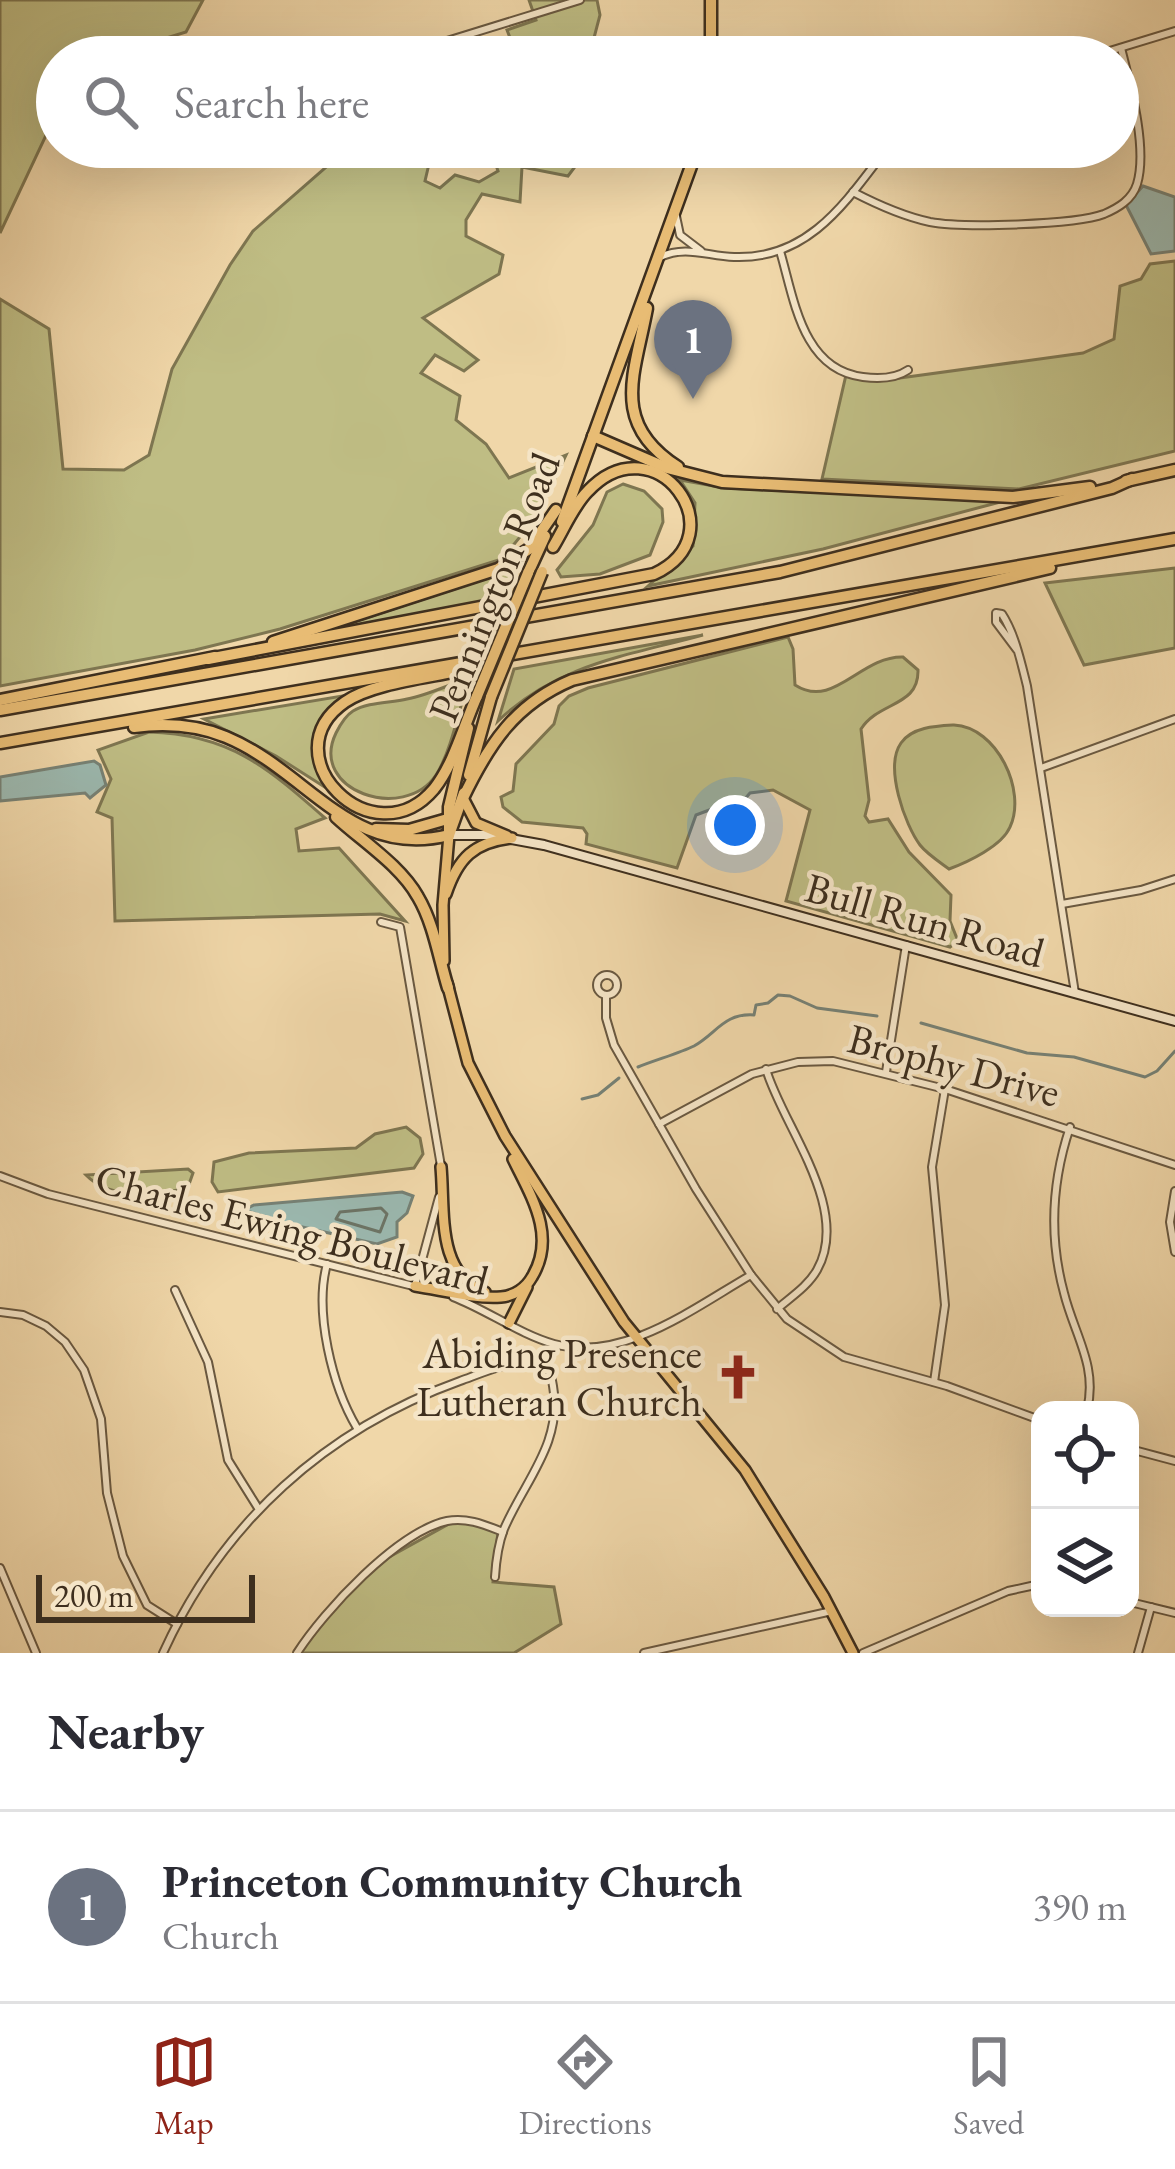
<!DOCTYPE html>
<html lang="en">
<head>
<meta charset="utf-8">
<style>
  :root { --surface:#fff; --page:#f2f2f3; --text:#2b2b33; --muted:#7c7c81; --line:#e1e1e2; --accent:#8f2418 }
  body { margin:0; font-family:"EB Garamond",serif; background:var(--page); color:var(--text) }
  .controls { position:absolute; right:36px; bottom:36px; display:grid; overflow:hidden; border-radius:24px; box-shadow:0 12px 48px #0002 }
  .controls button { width:108px; height:108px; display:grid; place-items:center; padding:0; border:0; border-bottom:3px solid var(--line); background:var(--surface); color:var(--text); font:60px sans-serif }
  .scale { position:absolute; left:36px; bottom:30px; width:219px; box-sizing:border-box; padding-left:12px; border:6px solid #3e2f1e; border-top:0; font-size:33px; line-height:42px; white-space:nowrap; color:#3e2f1e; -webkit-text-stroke:9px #f5e5c7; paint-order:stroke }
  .you { position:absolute; left:735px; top:825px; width:42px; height:42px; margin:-30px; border:9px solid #fff; border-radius:50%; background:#1a73e8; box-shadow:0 0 0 18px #1a73e833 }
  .badge { display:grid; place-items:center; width:78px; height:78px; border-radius:50%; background:var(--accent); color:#fff; font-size:39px; font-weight:700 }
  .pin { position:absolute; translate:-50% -99px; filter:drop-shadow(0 3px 6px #0008) }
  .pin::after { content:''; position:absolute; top:63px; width:42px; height:36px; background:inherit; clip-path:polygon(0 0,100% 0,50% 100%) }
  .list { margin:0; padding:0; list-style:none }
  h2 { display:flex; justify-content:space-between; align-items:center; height:156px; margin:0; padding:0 48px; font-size:51px }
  h2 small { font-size:39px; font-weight:400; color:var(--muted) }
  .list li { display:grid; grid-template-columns:78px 1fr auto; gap:36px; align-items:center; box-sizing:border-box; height:192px; padding:0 48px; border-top:3px solid var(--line) }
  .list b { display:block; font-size:45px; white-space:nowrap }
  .list p { margin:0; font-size:39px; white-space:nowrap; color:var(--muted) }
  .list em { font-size:39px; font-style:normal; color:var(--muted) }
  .icon { flex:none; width:66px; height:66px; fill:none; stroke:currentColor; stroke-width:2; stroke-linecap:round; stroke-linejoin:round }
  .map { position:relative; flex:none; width:1175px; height:1653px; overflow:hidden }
  .search { position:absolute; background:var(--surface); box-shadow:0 12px 48px #0002; left:36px; right:36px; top:36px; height:132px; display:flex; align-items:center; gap:30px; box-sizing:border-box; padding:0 42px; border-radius:66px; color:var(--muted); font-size:45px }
  .sheet { height:348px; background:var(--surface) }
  nav { display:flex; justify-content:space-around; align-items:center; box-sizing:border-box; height:168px; border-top:3px solid var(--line); background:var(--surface); font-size:33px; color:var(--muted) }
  nav a { display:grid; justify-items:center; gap:6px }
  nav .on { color:var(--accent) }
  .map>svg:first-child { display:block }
  .green { fill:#bfbd84; stroke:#7e7651; stroke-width:3 }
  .water { fill:#9bb8af; stroke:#768175; stroke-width:3 }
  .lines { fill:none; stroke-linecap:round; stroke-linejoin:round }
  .shore { stroke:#6c7466; stroke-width:3 }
  .stream { stroke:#768175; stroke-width:3 }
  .street-casing { stroke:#6a5941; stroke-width:10 }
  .secondary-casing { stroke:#3e2f1e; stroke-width:12 }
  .primary-casing { stroke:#3e2f1e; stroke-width:14 }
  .highway-casing { stroke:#3e2f1e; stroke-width:15 }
  .street { stroke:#f5e5c7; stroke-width:6 }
  .secondary { stroke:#f5e5c7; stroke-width:8 }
  .primary { stroke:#e8bc74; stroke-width:9 }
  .highway { stroke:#e8bc74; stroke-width:10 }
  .highway-bridge-casing { stroke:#3e2f1e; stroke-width:15; stroke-linecap:butt }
  .highway-bridge { stroke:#e8bc74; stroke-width:10 }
  .labels { text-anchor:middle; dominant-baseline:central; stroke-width:9; stroke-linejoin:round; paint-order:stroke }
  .street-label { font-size:42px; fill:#3e2f1e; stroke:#f5e5c7 }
  .poi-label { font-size:42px; fill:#3e2f1e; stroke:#f5e5c7; text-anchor:end }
</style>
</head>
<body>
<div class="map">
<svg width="1175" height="1653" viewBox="0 0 1175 1653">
  <rect width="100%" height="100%" fill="#f0d7a9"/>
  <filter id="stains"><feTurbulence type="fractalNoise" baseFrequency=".00167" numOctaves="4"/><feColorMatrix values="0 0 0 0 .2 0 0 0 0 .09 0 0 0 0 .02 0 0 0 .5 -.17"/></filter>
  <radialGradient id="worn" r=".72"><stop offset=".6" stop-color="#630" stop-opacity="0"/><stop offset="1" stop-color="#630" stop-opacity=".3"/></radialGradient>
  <g class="green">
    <polygon points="0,0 203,0 186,32 105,57 57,57 57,112 0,233"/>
    <polygon points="529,0 597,0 600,15 589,57 506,57 512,43 507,30 536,20"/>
    <polygon points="349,147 415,147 415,151 433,147 425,181 440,188 455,175 479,182 498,171 490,147 582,147 586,152 568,176 522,167 520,202 482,194 466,220 466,236 503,255 499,274 423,318 478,360 464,371 435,355 421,373 460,396 456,420 486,444 509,478 566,455 537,516 502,559 280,629 195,650 0,686 0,299 49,329 63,469 124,470 149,455 172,369 230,265 253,231"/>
    <polygon points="1175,261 1175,451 1019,489 822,479 846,375 878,381 1083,353 1114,339 1120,286 1141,279 1150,264"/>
    <polygon points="680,480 725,488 1004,501 823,549 648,586 693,546 695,503"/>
    <polygon points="623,484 644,491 662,509 663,522 650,555 600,574 561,577 557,570 593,525 607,492"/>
    <polygon points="518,568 505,598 314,635"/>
    <polygon points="1175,568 1175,648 1084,665 1045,583"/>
    <path d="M703 635C626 656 558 664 498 721L514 669Z"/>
    <path d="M788 637 793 649 795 685C834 710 860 656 903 657L918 670C919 707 879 701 861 729L869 800 865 816 869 822 888 819 909 852 951 895 950 921 958 941 950 947 786 901 810 810 773 790 750 793 733 813 720 806 696 815 677 868 586 844 587 834 583 828 522 822 503 807 501 797 513 791 516 764 554 724 559 706 569 696 588 688Z"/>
    <path d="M469 678C460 706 451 752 436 775 404 823 308 791 336 733 340 725 345 716 353 711 368 702 390 703 407 699 428 695 448 685 469 678Z"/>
    <path d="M342 696C311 735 310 739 323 786L276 756 204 719Z"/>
    <path d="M954 725C997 727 1027 791 1010 827 1002 846 968 862 949 869 941 863 927 854 920 845 905 825 884 767 901 743 912 727 936 726 954 725Z"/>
    <path d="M149 732C229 734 267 767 325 818L296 829 299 851 339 848 405 921 380 914 115 921 112 818 97 812 111 779 98 750Z"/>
    <polygon points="406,1127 420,1138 423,1154 414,1168 218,1192 212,1182 214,1162 249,1153 356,1148 375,1134"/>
    <path d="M188 1169 193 1173 188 1187C157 1197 109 1199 86 1175Z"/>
    <polygon points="456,1520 498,1531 493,1582 554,1587 561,1624 514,1653 300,1653 308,1636 373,1566"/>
  </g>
  <g class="water">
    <polygon points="1143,186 1175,197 1175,251 1151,254 1126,205"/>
    <polygon points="94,761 100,765 106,785 90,798 85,793 0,801 0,777"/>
    <polygon points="402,1192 413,1196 407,1213 397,1222 397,1237 377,1244 289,1224 285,1228 282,1222 244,1210 254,1205"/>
  </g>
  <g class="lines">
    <polygon class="shore" points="381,1208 387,1214 380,1232 336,1219 340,1212"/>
    <g class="stream">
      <polyline points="921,1023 1027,1053 1074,1057 1145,1077 1157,1071 1175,1051"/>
      <path d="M638 1067C655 1060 680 1053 694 1046 717 1033 724 1013 754 1015L756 1005 768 1003 778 995 790 996 817 1008 877 1016"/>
      <polyline points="582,1099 598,1095 619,1078"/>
    </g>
    <g class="street-casing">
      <g id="street">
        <polyline points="421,49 580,0"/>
        <polyline points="1090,57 1175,31"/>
        <path d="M853 192C878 205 902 216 930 222 962 228 1075 225 1104 214 1118 208 1132 200 1137 184 1148 148 1130 84 1121 48"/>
        <polyline points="676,216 680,235 701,251"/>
        <path d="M780 251C794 298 802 370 863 377 878 379 895 379 908 370"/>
        <path d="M660 257C686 245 707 256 734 257 810 260 847 200 888 147"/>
        <path d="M1017 650 996 622V613L1002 614C1015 634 1021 662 1027 686L1075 993"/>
        <polyline points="1041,768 1175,719"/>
        <polyline points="1062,904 1141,890 1175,879"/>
        <polyline points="381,922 400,927 441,1166"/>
        <circle cx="607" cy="985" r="10"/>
        <polyline points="606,995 606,1018 614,1045 696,1189 751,1275 787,1319 844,1357 947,1386 1040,1420"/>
        <path d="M766 1069C782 1125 852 1208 817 1270 808 1286 791 1297 777 1309"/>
        <polyline points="886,1072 906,945"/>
        <polyline points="659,1124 752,1074 798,1062 833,1061 945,1089 1175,1165"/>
        <path d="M1070 1127C1052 1181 1049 1238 1064 1293 1074 1334 1098 1366 1087 1410"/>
        <polyline points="0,1176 48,1194 417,1287"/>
        <polyline points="1175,1191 1170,1222 1175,1252"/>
        <path d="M327 1264C314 1312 332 1386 357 1428"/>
        <polyline points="415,1286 439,1197"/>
        <polyline points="175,1290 208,1362 228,1460 258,1508"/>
        <path d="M453 1297C487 1310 519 1334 554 1344 623 1363 695 1307 751 1275"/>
        <polyline points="0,1312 23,1315 46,1326 65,1342 84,1370 101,1419 107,1493 123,1556 147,1605 177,1624"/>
        <polyline points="934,1382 945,1305 932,1167 945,1089"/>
        <polyline points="1130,1449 1175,1461"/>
        <polyline points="0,1568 36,1653"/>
        <polyline points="1130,1602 1175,1613"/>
        <path d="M163 1653C222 1523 326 1429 460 1381 485 1372 513 1359 540 1362 550 1369 551 1374 553 1386 563 1443 525 1480 504 1529 498 1545 496 1560 495 1577"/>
        <path d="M297 1653C324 1611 397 1532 447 1521 467 1517 485 1525 503 1532"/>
        <polyline points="644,1653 832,1611"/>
        <polyline points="863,1653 1008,1591 1040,1584"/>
        <polyline points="1138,1653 1151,1607"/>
      </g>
    </g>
    <g class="secondary-casing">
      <polyline id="secondary" points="449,835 489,835 544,845 1175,1021"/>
    </g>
    <g class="primary-casing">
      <g id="primary">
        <polyline points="463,798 476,823 507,836"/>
        <path d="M446 894C458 858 474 842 512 838"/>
        <polyline points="444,961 443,905 449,835"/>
        <polyline points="447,983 468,1063 505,1136 624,1322 745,1470 824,1597 853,1653"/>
        <path d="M441 1167C445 1211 436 1274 485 1292"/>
        <path d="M415 1286C442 1290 474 1299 501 1297 514 1296 526 1288 532 1277 557 1236 531 1196 513 1159"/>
        <polyline points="509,1323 527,1287"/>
      </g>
    </g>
    <g class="highway-casing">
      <g id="highway">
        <polyline points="711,0 711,57"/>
        <path d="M647 308C635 374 609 423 678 467"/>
        <polyline points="593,436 667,468 722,482 1013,497 1090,487"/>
        <polyline points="1126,481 1175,470"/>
        <polyline points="562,522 698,147"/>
        <polyline points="528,573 545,536"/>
        <polyline points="273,642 498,569 529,549 556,510"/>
        <path d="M208 659 654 574C740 534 655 420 588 491 573 506 564 529 553 547"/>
        <path d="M471 668C436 677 374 682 345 702 268 755 373 861 434 789 454 764 464 725 477 696"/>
        <polyline points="0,700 215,657"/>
        <polyline points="0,710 780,572 1112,488 1132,479"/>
        <path d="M134 727C165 723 197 725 226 737 308 771 351 860 449 835"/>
        <polyline points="0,743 1175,539"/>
        <polyline points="469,775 491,697"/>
        <path d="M463 798C489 744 515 704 572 680L1050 568"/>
        <path d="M336 817C363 842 400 865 418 897 434 924 439 959 448 988"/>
        <polyline points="376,829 409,830 451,818"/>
        <polyline points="449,833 449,807 468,728"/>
        <polyline points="449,835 464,793"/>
      </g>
    </g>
    <use href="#street" class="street"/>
    <use href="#secondary" class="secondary"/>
    <use href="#primary" class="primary"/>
    <use href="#highway" class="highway"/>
    <g class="highway-bridge-casing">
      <g id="highway-bridge">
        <polyline points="477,696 528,573"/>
        <polyline points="491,697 542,572"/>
      </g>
    </g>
    <use href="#highway-bridge" class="highway-bridge"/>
  </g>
  <defs>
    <g id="church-bare" transform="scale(3.6)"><path d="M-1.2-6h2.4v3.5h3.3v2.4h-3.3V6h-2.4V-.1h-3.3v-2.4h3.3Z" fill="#8f2418" stroke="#f5e5c7" stroke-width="2.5" paint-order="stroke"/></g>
  </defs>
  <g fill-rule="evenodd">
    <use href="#church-bare" x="738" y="1377"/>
  </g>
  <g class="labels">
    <g class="street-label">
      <text transform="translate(494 587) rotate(-68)">Pennington Road</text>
      <text transform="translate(925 920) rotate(16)">Bull Run Road</text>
      <text transform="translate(954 1065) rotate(15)">Brophy Drive</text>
      <text transform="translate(292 1229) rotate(15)">Charles Ewing Boulevard</text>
    </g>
    <g class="poi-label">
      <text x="702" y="1353">Abiding Presence<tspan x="702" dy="48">Lutheran Church</tspan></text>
    </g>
  </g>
  <rect width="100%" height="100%" filter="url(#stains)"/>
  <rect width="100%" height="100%" fill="url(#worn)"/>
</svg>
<div class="controls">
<button><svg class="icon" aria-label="locate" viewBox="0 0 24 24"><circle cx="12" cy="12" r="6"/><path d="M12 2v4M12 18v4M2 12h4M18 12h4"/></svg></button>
<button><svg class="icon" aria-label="layers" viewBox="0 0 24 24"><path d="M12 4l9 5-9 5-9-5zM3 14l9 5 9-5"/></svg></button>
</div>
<div class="scale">200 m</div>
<div class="you"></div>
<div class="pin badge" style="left:693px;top:399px;background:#6b7280">1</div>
<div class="search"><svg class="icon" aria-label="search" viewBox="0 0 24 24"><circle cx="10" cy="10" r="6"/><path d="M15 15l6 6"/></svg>Search here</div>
</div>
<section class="sheet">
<h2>Nearby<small></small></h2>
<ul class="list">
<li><span class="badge" style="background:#6b7280">1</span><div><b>Princeton Community Church</b><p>Church</p></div><em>390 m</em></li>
</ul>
</section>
<nav>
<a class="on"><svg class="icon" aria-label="map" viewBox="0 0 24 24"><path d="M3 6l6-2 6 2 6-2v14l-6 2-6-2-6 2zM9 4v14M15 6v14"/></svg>Map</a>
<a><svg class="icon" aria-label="directions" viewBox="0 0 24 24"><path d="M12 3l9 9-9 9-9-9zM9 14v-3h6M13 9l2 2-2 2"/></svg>Directions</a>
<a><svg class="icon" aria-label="saved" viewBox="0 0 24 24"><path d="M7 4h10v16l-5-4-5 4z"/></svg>Saved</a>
</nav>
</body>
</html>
